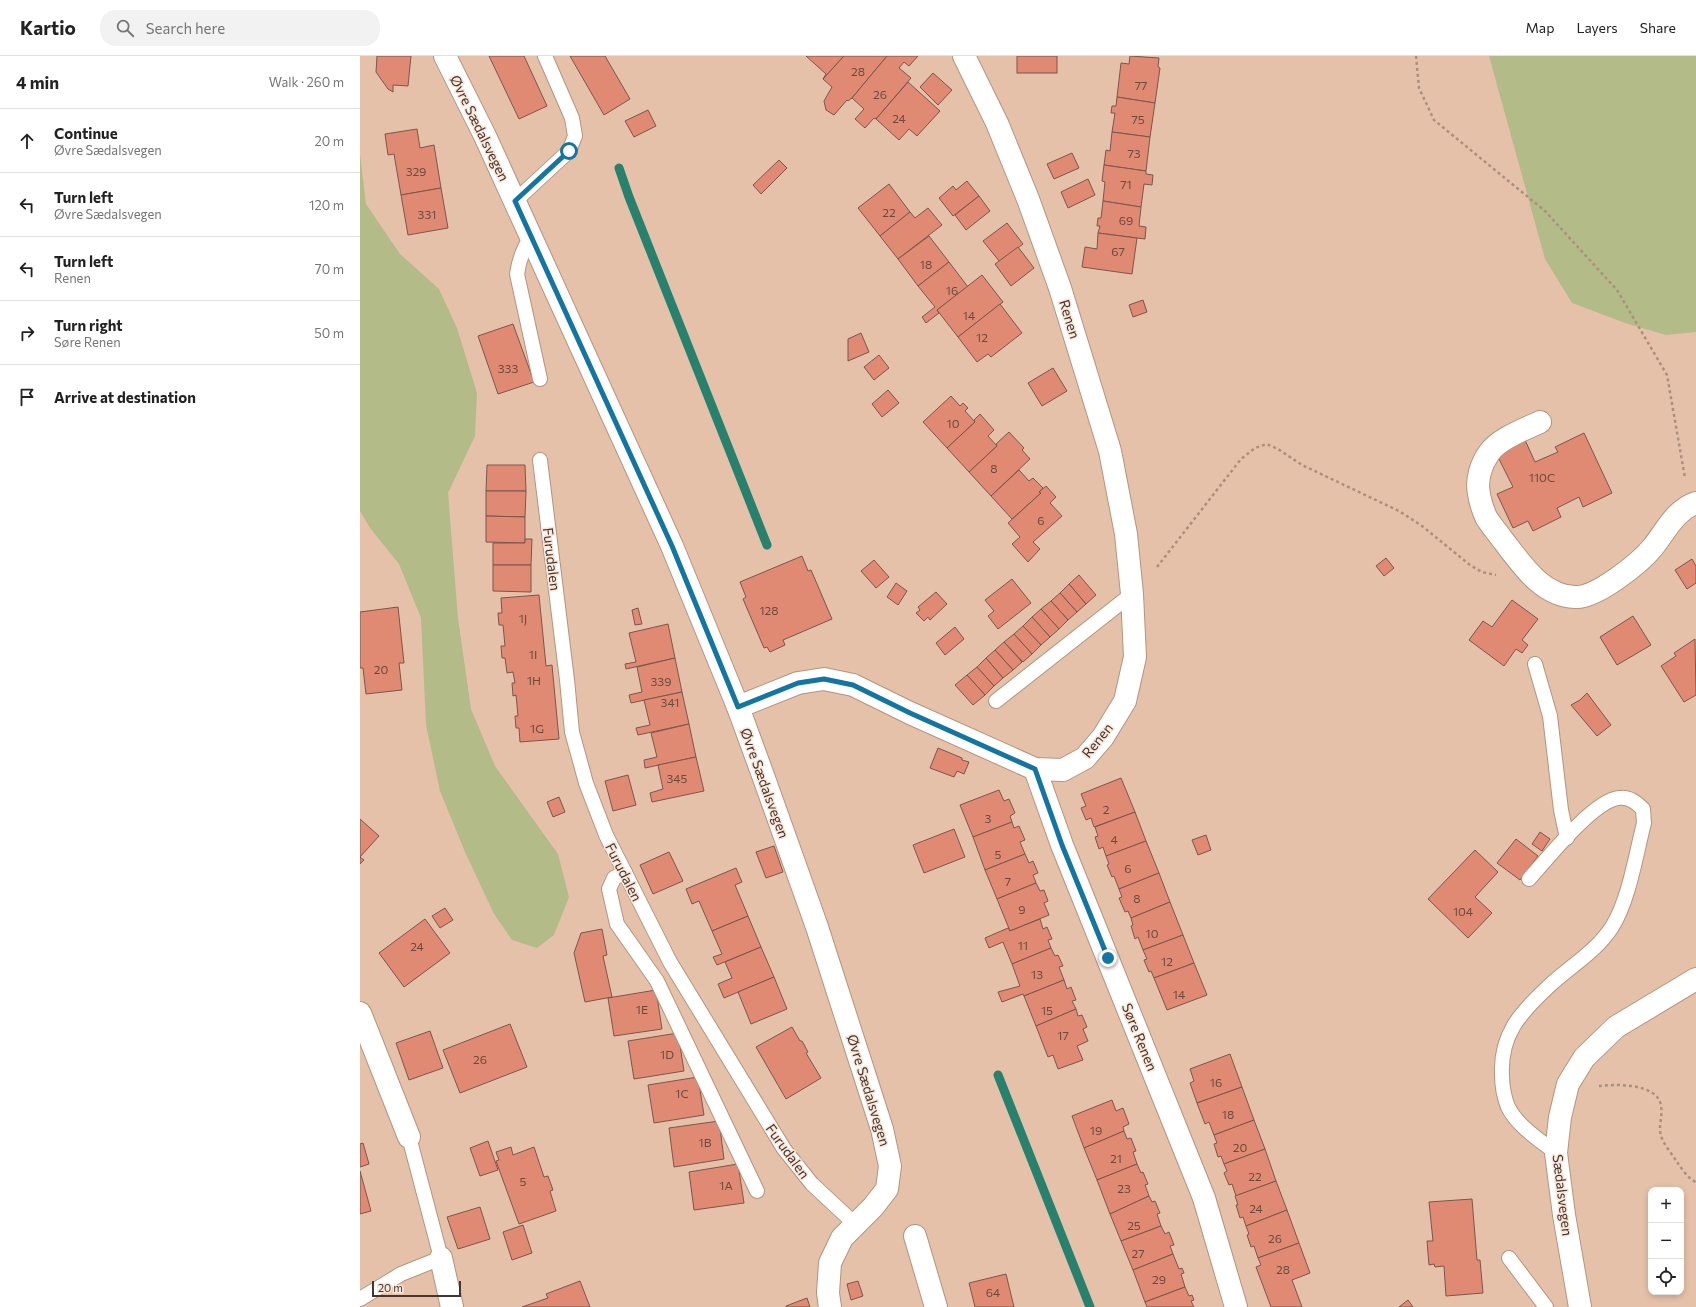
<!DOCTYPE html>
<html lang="en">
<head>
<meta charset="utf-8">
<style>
  :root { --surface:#fff; --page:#f2f2f2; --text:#222; --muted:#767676; --line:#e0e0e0 }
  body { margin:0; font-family:Commissioner,sans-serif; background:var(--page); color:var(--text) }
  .controls { position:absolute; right:12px; bottom:12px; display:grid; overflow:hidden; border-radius:8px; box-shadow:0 2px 6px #0003 }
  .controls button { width:36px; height:36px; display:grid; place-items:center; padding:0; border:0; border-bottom:1px solid var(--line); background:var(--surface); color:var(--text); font:20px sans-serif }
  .scale { position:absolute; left:12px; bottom:10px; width:89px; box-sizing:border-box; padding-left:4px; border:2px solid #44362c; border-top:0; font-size:11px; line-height:14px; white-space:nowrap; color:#44362c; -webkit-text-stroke:3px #f9e6da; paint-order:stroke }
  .stop { position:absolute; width:12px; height:12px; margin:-9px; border:3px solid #1375a2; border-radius:50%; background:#fff }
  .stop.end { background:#1375a2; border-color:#fff; box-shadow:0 1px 4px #0008 }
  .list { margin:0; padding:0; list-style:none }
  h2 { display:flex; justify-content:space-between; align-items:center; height:52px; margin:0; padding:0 16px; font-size:17px }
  h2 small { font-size:13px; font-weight:400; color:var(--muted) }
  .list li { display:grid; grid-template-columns:26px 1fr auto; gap:12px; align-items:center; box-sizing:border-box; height:64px; padding:0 16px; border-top:1px solid var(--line) }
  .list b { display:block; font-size:15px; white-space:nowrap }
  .list p { margin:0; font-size:13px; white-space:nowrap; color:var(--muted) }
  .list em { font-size:13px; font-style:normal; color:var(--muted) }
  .icon { flex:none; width:22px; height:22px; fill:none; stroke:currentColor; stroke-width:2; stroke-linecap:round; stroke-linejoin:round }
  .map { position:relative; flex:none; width:1336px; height:1251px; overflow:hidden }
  header { display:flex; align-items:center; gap:24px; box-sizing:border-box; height:56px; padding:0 20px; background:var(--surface); border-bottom:1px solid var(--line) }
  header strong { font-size:19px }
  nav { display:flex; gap:22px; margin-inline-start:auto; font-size:14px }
  .search { width:280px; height:36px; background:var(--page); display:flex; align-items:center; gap:10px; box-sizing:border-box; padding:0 14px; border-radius:16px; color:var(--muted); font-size:15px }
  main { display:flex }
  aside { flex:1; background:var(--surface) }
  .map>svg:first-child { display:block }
  .green { fill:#b3bb88 }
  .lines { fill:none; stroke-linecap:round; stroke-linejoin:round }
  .stream { stroke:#27816d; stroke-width:9 }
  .building { fill:#e08a73; stroke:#7b564c }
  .service-casing { stroke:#b6937c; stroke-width:16 }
  .minor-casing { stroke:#b6937c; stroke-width:24 }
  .path { stroke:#ac8f7c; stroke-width:2.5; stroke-dasharray:3 3; stroke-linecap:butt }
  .service { stroke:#fff; stroke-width:14 }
  .minor { stroke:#fff; stroke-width:22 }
  .route { stroke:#1375a2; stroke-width:5 }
  .labels { text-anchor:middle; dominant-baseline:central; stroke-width:3; stroke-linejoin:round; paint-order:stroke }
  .number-label { font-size:12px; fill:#6b4b3e }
  .street-label { font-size:14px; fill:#44362c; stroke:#f9e6da }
</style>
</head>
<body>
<header>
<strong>Kartio</strong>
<div class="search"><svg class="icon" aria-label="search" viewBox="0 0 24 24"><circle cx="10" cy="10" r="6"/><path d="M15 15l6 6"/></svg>Search here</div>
<nav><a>Map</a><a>Layers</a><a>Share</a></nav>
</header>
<main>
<aside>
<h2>4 min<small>Walk · 260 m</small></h2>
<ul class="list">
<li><svg class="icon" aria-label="ahead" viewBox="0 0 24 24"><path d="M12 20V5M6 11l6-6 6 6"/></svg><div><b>Continue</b><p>Øvre Sædalsvegen</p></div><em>20 m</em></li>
<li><svg class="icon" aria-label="left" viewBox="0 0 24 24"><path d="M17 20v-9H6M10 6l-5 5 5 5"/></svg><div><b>Turn left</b><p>Øvre Sædalsvegen</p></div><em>120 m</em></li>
<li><svg class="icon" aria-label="left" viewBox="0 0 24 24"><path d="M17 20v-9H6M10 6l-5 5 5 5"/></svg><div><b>Turn left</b><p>Renen</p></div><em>70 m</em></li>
<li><svg class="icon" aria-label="right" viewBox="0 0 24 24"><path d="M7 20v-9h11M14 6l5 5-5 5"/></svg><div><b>Turn right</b><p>Søre Renen</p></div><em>50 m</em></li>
<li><svg class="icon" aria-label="arrive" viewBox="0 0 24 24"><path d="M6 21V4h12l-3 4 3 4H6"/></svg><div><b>Arrive at destination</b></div></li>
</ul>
</aside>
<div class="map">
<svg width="1336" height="1251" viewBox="0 0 1336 1251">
  <rect width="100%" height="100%" fill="#e6c1a9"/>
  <g class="green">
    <polygon points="1129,0 1336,0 1336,276 1306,279 1265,267 1212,247 1185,203"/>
    <polygon points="0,98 6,148 40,198 79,233 97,272 117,337 115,380 88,437 98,562 111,653 135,710 198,798 209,841 194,879 177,892 152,884 134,858 105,796 80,735 66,669 61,562 39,508 10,472 0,455"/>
  </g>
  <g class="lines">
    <g class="stream">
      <polyline points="259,112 269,141 407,489"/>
      <polyline points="638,1019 730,1251"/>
    </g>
  </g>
  <g class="building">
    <polygon points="17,0 51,0 48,30 33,29 33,36 28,33 16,16"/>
    <polygon points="129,0 164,0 187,50 159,63"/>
    <polygon points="210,0 245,0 270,43 244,59"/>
    <polygon points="446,0 484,0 463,23 466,18"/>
    <polygon points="484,0 527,0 492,42 488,45 487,44 474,59 466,54 464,45 472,31 463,23"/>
    <polygon points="527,0 558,0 549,10 544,6 539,12 551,22 516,63 514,62 505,72 495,63 504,53 492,42"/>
    <rect x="657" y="0" width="40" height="17"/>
    <polygon points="770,0 799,2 798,11 800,12 795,47 757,41 761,7 769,8"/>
    <polygon points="573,17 592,34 578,49 560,31"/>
    <polygon points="548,26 580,55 557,80 549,73 539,84 516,63"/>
    <polygon points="757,41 795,47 790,81 752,76 755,57 751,57 752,50 756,50"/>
    <polygon points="288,54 296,70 274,81 265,65"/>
    <polygon points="57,73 60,92 74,89 81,132 41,139 34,98 28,99 25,78"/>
    <polygon points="752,76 790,81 786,115 744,109 746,94 750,95"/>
    <polygon points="712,97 719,112 694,123 687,108"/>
    <polygon points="419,104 427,112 401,138 393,129"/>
    <polygon points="744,109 786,115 786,118 793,119 792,129 784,128 781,151 743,145 745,126 742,125"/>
    <polygon points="728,123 735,139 708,152 701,136"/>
    <polygon points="607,125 619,140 593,160 579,142 593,130 596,134"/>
    <polygon points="529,128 550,156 520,180 498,152"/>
    <polygon points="81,132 88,172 48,179 41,139"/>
    <polygon points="619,140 630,155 606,174 595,159"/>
    <polygon points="743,145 781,151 779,170 786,171 785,183 738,177 740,170 737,170 738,162 741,162"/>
    <polygon points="568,152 582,169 538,203 520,180 550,156 555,162"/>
    <polygon points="647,167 663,188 640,206 623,185"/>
    <polygon points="738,177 777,182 772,218 722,211 725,191 737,193"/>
    <polygon points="569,180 589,206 558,230 538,203"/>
    <polygon points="658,191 674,212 651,230 635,208"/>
    <polygon points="589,206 608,231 577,254 579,257 566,267 562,261 575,251 558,230"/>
    <polygon points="622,219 643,246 598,281 577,254"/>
    <polygon points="783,244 787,256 773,261 769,249"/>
    <polygon points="640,248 662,277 631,301 628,298 617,306 598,281"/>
    <polygon points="153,268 174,326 138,338 118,280"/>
    <polygon points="501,277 509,296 488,305 488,283"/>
    <polygon points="519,299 529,312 514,324 504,311"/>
    <polygon points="693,312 707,335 682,350 668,327"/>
    <polygon points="528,334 539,347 522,361 512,348"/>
    <polygon points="591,340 600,350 603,347 608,352 605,355 615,366 587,392 563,366"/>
    <polygon points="620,358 634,374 628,380 637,390 609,416 587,392 615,366 614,364"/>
    <polygon points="649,376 664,392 662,394 670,403 631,440 609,416 637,390 636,388"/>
    <polygon points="1224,377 1252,437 1223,451 1219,441 1197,452 1201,461 1173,475 1168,465 1153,472 1137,438 1153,431 1136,397 1165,384 1175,406 1198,396 1195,391"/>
    <polygon points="127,409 165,409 166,435 126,435"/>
    <polygon points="659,414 669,425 673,422 683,432 679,436 681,437 652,463 631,440"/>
    <polygon points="686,430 696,441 690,447 702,460 673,486 680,493 668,506 652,488 660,481 648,467 681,437 679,436"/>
    <polygon points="126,435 166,435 165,461 126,460"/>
    <polygon points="126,460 165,461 165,487 126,486"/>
    <polygon points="165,483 172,483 171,509 133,509 133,487 165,487"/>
    <polygon points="442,500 448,515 451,514 472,563 423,584 425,589 410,596 407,591 404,592 383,543 386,541 380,526"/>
    <polygon points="1026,502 1034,512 1024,520 1016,510"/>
    <polygon points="1332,503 1336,510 1336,527 1327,533 1315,514"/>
    <polygon points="514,504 529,521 516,532 501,515"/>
    <polygon points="133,509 171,509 171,536 133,535"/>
    <polygon points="719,519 736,539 726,548 709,528"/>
    <polygon points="652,523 671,547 638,573 628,560 634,555 625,544"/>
    <polygon points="536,527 547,535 538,549 527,541"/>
    <polygon points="709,528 726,548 717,556 700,537"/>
    <polygon points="576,536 587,548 570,564 568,561 564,565 556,557 560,554 558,551"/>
    <polygon points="700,537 717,556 708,564 691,545"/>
    <polygon points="179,539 186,610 192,609 199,683 160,686 159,672 156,672 155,660 158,660 156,639 153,640 152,627 155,627 153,616 147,617 145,602 142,602 141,590 145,590 143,569 139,569 138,557 142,557 141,542"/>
    <polygon points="1152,544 1178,563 1162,584 1168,589 1162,597 1156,593 1144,610 1109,584 1123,565 1132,571"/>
    <polygon points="691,545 708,564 699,573 681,553"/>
    <polygon points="38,551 44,607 39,607 42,634 6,638 3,612 0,612 0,556"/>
    <polygon points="278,552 282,568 275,569 272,554"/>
    <polygon points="681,553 699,573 690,581 672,561"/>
    <polygon points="1273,560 1291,589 1257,609 1240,581"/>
    <polygon points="672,561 690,581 681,589 663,570"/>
    <polygon points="308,568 315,602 266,613 265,608 276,606 269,577"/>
    <polygon points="663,570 681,589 672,598 654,578"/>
    <polygon points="595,571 604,583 585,599 576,587"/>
    <polygon points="654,578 672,598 663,606 644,586"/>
    <polygon points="1335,583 1336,639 1324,646 1301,610 1316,600 1314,597"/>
    <polygon points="644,586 662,606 653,614 635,594"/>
    <polygon points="635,594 653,614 643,622 626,602"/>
    <polygon points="315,602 322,636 271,647 269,639 282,636 277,611"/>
    <polygon points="626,602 643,622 634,630 617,611"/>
    <polygon points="617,611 634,630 625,639 607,619"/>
    <polygon points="607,619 625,639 613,649 595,629"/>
    <polygon points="322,636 329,668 278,679 276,672 290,669 284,644"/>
    <polygon points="1227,637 1251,669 1237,680 1211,649 1220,644"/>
    <polygon points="329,668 336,701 285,712 284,704 297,701 291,677"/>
    <polygon points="578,692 602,702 602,704 609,706 604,718 597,715 594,721 570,712"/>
    <polygon points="336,701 344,735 292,746 290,737 303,733 298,709"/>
    <polygon points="268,719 276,749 253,755 245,725"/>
    <polygon points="761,722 775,756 734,771 731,762 726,764 721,752 726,750 721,738"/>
    <polygon points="639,734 644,745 649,743 655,757 650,760 652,766 613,781 600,749"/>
    <polygon points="199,741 205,756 193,761 187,746"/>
    <polygon points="775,756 786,785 746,800 743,791 739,793 735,781 738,780 735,771"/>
    <polygon points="0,763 19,780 0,801 4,804 0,808"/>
    <polygon points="652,766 654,772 659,770 665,784 660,786 665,798 625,814 613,781"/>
    <polygon points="594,773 605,801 564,817 553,789"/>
    <polygon points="1180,776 1190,783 1182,795 1172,788"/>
    <polygon points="846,779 851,794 838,799 832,784"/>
    <polygon points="1156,783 1178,800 1160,824 1137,807"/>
    <polygon points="786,785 799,817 759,833 754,820 752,821 747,809 749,808 746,800"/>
    <polygon points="414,790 423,816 406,822 396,796"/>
    <polygon points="1115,794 1138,816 1115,841 1132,857 1108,882 1068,843"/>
    <polygon points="309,796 323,825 293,838 280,809"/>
    <polygon points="665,798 669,807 673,805 678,817 673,819 676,827 637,843 625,814"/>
    <polygon points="376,812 382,826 375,829 388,860 352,875 339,845 332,848 326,833"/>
    <polygon points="799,817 810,846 771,862 768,855 765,856 759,842 762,841 759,833"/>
    <polygon points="676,827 680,835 684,834 688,845 684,847 689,859 650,875 637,843"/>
    <polygon points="810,846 823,879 783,894 778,881 775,883 771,870 773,869 771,862"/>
    <polygon points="85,852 93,864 80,872 72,860"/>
    <polygon points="388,860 401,891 357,909 353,901 362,898 352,875"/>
    <polygon points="65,863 90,897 44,931 19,897"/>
    <polygon points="680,863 683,873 687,871 692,883 688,884 691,892 652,908 643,886 629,892 625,882 648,872 650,875"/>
    <polygon points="242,873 247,899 243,900 252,941 225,946 214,897 221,877"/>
    <polygon points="823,879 834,907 794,922 791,915 789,916 784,904 787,903 783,894"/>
    <polygon points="401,891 414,921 364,942 358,928 372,922 365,906"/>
    <polygon points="691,892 695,900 698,899 703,910 699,911 704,924 664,940 663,938 642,946 638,936 660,930 652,908"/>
    <polygon points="834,907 847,939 807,954 794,922"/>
    <polygon points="414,921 427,953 391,968 378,936"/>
    <polygon points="704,924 707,933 711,931 716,944 712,945 716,953 676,970 664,940"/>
    <polygon points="296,934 302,973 254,980 248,942"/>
    <polygon points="716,953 718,960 722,959 727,971 723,973 728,985 717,990 723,1004 698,1013 693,999 688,1001 676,970"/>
    <polygon points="150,968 167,1011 100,1037 83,994"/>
    <polygon points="432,971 440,985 442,985 448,996 446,997 461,1022 426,1043 396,991"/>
    <polygon points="70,975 83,1012 49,1024 36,987"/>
    <polygon points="318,977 324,1015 274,1023 268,985"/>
    <polygon points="870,998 882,1031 837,1047 830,1027 834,1025 830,1013"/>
    <polygon points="338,1021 344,1059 294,1067 288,1029"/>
    <polygon points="882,1031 894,1064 854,1079 849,1066 845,1068 837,1047"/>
    <polygon points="752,1044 756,1055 763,1052 769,1068 763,1071 764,1075 724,1092 712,1060"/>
    <polygon points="894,1064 905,1093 864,1108 861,1100 858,1101 854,1088 857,1087 854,1079"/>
    <polygon points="359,1065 364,1103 314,1111 309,1072"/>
    <polygon points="764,1075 767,1083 771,1082 776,1095 773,1096 777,1108 737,1124 724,1092"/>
    <polygon points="128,1085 138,1114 120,1120 110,1092"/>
    <polygon points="3,1087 9,1108 0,1111 0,1088"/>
    <polygon points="151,1091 153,1099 174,1091 184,1121 188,1120 193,1134 190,1135 196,1155 159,1168 136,1105 139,1104 136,1096"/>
    <polygon points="905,1093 916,1125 876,1140 872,1128 869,1129 864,1117 867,1115 864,1108"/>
    <polygon points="378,1108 384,1147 334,1154 329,1116"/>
    <polygon points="777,1108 781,1117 783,1116 788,1128 785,1129 789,1140 750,1158 737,1124"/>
    <polygon points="0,1115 11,1155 0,1158"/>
    <polygon points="916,1125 927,1154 886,1170 883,1161 880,1162 876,1149 878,1149 875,1140"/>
    <polygon points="789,1140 792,1146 795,1145 800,1157 797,1158 801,1170 761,1185 750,1158"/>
    <polygon points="1112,1143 1117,1204 1120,1204 1123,1237 1086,1240 1084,1210 1075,1211 1074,1208 1069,1209 1067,1185 1073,1185 1069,1146"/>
    <polygon points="120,1151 130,1183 98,1193 87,1161"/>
    <polygon points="927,1154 939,1187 898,1202 894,1190 891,1191 887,1179 889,1178 886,1170"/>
    <polygon points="163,1169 172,1197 152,1204 143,1176"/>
    <polygon points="801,1170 805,1178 809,1176 814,1189 810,1190 813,1198 773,1214 761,1185"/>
    <polygon points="939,1187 950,1217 932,1224 942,1251 911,1251 896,1211 901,1209 898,1202"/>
    <polygon points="813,1198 819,1213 822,1212 824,1217 821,1218 825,1231 785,1246 773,1214"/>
    <polygon points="646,1218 654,1251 615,1251 609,1227"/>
    <polygon points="220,1225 230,1251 162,1251 188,1242 186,1238"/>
    <polygon points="498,1225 503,1240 491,1244 487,1228"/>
    <polygon points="825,1231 829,1240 832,1239 834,1244 831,1245 834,1251 787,1251 785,1246"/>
    <polygon points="447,1242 450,1251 426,1251 426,1250"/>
    <polygon points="1048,1244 1053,1251 1039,1251"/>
  </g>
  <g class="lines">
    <g class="service-casing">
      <g id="service">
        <polyline points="155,145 209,95 215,80 212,62 185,0"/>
        <path d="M171 181C163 193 159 203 157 218L180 323"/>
        <polyline points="180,404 207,624 212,676 226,727 246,779 310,906 424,1093 452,1128 495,1168"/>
        <polyline points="1175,608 1190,660 1201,754 1207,782"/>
        <polyline points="636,645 772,538"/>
        <polyline points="265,816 254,822 249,833 257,868 297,925 397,1135"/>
        <path d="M1169 823C1187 803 1234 744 1259 742 1269 740 1277 747 1283 753L1284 767C1276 798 1269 844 1252 871 1236 896 1209 911 1188 931 1160 957 1140 979 1142 1019 1142 1029 1144 1041 1148 1051 1158 1071 1180 1084 1196 1097"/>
        <polyline points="1149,1202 1186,1251"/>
        <polyline points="0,1243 41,1218 81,1202 49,1081"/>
      </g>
    </g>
    <g class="minor-casing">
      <g id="minor">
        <polyline points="85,0 125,80 171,181 312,490 378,651 405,725 457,871 522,1073 530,1110 527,1133 513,1151 482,1182 470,1207 468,1237 470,1251"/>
        <path d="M1180 366C1165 373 1138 383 1129 397 1121 408 1116 424 1119 438 1120 445 1123 454 1126 461 1130 468 1137 476 1142 483 1161 507 1181 540 1215 541 1235 543 1280 507 1293 491 1305 476 1316 453 1336 447"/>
        <polyline points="378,651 438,627 464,623 493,629 550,657 675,713 703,714 725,702 743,681 765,645 775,601 772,538 766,478 750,395 700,232 668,143 637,67 604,0"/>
        <polyline points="675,713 702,789 844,1142 876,1251"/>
        <polyline points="0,957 49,1081"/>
        <polyline points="555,1180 576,1251"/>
        <polyline points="81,1202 92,1251"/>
        <polyline points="1220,1251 1204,1159 1196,1097 1200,1061 1208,1028 1224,1002 1256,971 1336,923"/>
      </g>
    </g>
    <g class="path">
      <polyline points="1056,0 1059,32 1074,64 1185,155 1257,234 1307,319 1325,422"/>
      <polyline points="797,511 881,403 895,392 907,388 918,393 942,409 1039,455 1062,470 1110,509 1122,516 1136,519"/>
      <path d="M1239 1030C1256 1028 1298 1027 1301 1050 1303 1060 1298 1070 1301 1080 1304 1089 1312 1098 1317 1106 1322 1113 1328 1123 1336 1126"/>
    </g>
    <use href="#service" class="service"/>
    <use href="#minor" class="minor"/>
  </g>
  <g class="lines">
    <polyline class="route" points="209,95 155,145 312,490 378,651 438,627 464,623 493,629 550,657 675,713 702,789 748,902"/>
  </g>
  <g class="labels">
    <g class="number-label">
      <text x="498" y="15">28</text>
      <text x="781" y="29">77</text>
      <text x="520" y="38">26</text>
      <text x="539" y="62">24</text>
      <text x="778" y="63">75</text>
      <text x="774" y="97">73</text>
      <text x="56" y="115">329</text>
      <text x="766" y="128">71</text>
      <text x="529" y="156">22</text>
      <text x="67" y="158">331</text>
      <text x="766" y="164">69</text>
      <text x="758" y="195">67</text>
      <text x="566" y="208">18</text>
      <text x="592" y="234">16</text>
      <text x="609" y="259">14</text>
      <text x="622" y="281">12</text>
      <text x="148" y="312">333</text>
      <text x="593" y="367">10</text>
      <text x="634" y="412">8</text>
      <text x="1182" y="421">110C</text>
      <text x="681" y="464">6</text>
      <text x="409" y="554">128</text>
      <text x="163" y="562">1J</text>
      <text x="173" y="598">1I</text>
      <text x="21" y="613">20</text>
      <text x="174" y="624">1H</text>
      <text x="301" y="625">339</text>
      <text x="310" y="646">341</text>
      <text x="177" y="672">1G</text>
      <text x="317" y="722">345</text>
      <text x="746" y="753">2</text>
      <text x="628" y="762">3</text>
      <text x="754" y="783">4</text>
      <text x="638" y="798">5</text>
      <text x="768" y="812">6</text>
      <text x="648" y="825">7</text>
      <text x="777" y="842">8</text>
      <text x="662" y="853">9</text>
      <text x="1103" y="855">104</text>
      <text x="792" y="877">10</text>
      <text x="663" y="889">11</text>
      <text x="57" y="890">24</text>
      <text x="807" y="905">12</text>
      <text x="677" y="918">13</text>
      <text x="819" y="938">14</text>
      <text x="282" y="953">1E</text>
      <text x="687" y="954">15</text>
      <text x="703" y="979">17</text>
      <text x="307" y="998">1D</text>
      <text x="120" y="1003">26</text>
      <text x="856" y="1026">16</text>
      <text x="322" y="1037">1C</text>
      <text x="868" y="1058">18</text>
      <text x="736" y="1074">19</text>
      <text x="345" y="1086">1B</text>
      <text x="880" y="1091">20</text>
      <text x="756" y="1102">21</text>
      <text x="895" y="1120">22</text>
      <text x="163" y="1125">5</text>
      <text x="366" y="1129">1A</text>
      <text x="764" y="1132">23</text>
      <text x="896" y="1152">24</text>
      <text x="774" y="1169">25</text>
      <text x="915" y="1182">26</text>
      <text x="778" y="1197">27</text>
      <text x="923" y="1213">28</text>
      <text x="799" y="1223">29</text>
      <text x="633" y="1236">64</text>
    </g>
    <g class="street-label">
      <text transform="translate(120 72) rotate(64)">Øvre Sædalsvegen</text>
      <text transform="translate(710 263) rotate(73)">Renen</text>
      <text transform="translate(192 503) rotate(83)">Furudalen</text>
      <text transform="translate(737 684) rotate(-51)">Renen</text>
      <text transform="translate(405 727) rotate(70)">Øvre Sædalsvegen</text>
      <text transform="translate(264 816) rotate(63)">Furudalen</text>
      <text transform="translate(780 981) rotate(68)">Søre Renen</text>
      <text transform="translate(509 1034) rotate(73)">Øvre Sædalsvegen</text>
      <text transform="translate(428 1095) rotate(54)">Furudalen</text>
      <text transform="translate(1203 1139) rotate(83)">Sædalsvegen</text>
    </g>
  </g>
</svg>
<div class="controls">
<button>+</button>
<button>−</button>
<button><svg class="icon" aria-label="locate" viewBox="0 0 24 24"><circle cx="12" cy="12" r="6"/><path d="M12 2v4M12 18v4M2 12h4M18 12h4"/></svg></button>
</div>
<div class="scale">20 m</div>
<div class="stop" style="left:209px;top:95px"></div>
<div class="stop end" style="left:748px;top:902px"></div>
</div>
</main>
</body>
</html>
